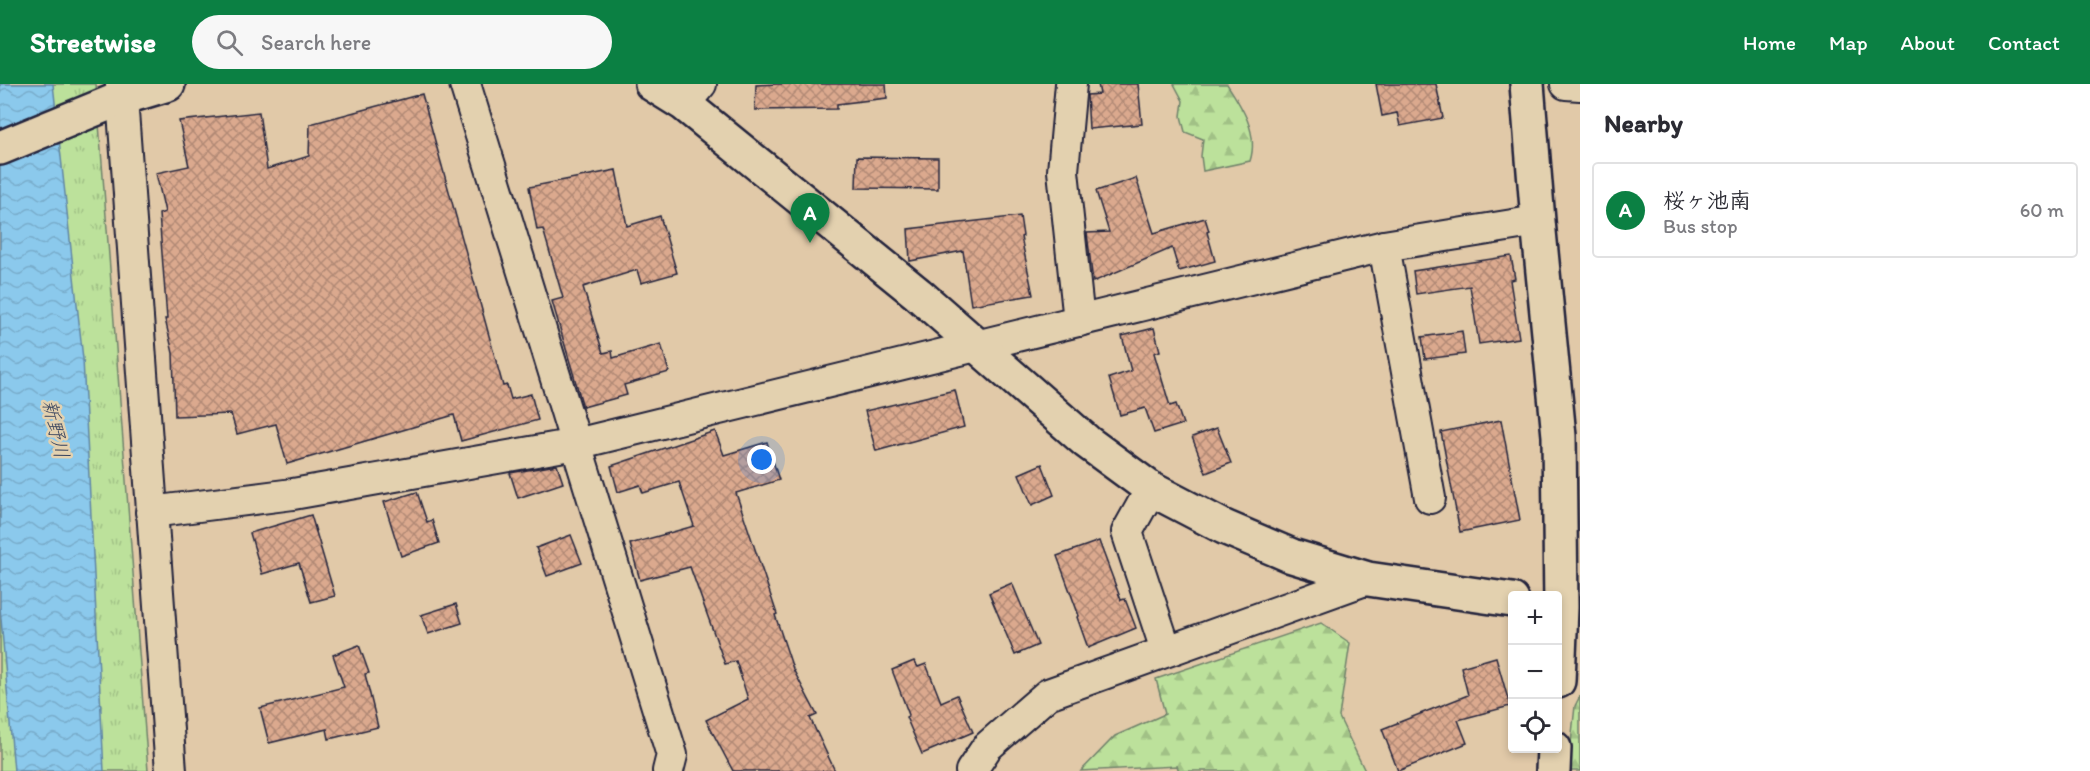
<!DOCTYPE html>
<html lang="en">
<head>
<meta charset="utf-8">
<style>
  :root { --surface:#fff; --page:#f7f7f7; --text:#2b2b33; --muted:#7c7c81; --line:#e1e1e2; --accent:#0b8043 }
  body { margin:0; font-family:Itim,"Klee One",sans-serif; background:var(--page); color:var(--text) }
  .controls { position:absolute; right:18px; bottom:18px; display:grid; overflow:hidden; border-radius:6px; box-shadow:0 3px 9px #0003 }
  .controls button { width:54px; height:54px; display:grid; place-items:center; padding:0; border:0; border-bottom:2px solid var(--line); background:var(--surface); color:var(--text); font:30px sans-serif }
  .you { position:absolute; left:762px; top:376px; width:21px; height:21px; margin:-15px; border:4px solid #fff; border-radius:50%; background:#1a73e8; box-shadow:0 0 0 9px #1a73e833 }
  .badge { display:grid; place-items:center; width:39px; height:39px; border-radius:50%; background:var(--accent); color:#fff; font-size:20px; font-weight:700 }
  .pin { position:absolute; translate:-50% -50px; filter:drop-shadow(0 2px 3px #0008) }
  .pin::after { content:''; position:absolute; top:32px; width:21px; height:18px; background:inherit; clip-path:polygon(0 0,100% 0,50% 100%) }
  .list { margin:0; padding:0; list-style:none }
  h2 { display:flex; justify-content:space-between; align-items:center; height:78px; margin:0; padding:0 24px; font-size:26px }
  h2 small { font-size:20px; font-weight:400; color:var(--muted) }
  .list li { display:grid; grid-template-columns:39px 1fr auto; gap:18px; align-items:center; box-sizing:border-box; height:96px; margin:0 12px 12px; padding:0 12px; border:2px solid var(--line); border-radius:6px }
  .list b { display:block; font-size:22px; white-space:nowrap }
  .list p { margin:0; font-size:20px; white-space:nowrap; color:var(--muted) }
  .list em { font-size:20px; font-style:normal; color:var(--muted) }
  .icon { flex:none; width:33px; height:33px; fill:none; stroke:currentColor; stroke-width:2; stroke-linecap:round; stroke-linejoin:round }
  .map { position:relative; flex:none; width:1580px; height:687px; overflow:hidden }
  header { display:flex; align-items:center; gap:36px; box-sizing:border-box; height:84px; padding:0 30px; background:var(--accent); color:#fff }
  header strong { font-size:28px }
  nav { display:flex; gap:33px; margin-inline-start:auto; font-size:21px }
  .search { width:420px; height:54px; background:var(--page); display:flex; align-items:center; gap:15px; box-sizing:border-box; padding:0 21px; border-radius:33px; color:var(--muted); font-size:22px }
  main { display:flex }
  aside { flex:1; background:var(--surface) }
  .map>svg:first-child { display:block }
  .grass { fill:url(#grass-tufts); stroke:#6f826b; stroke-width:1.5 }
  .forest { fill:url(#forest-firs); stroke:#6f826b; stroke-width:1.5 }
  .water { fill:url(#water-waves); stroke:#6186a5; stroke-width:1.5 }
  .building { fill:url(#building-cross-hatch); stroke:#22223b; stroke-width:1.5 }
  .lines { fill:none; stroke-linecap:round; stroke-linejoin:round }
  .minor-casing { stroke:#22223b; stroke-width:34 }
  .tertiary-casing { stroke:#22223b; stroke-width:38 }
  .minor { stroke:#e3d1af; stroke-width:30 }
  .tertiary { stroke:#e3d1af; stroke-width:33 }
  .labels { text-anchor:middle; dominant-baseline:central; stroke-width:5; stroke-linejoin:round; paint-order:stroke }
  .water-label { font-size:20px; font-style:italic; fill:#37435e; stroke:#e3d1af }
</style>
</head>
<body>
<header>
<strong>Streetwise</strong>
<div class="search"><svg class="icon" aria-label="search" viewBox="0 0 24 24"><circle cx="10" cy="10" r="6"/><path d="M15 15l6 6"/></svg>Search here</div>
<nav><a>Home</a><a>Map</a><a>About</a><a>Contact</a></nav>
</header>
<main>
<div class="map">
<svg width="1580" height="687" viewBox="0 0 1580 687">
  <defs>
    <pattern id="grass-tufts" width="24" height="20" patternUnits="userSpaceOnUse" patternTransform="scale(1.5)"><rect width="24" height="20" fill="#bce19b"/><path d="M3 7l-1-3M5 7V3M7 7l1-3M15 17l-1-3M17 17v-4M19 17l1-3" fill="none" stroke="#a1c186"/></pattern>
    <pattern id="forest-firs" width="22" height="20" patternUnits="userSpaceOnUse" patternTransform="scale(1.5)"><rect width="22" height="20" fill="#bce19b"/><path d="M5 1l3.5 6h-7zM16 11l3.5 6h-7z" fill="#a1c186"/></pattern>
    <pattern id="water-waves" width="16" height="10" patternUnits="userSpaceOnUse" patternTransform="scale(1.5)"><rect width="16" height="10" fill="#8bc9ec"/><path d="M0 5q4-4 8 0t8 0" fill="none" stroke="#78accb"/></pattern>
    <pattern id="building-cross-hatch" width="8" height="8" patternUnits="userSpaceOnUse" patternTransform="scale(1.5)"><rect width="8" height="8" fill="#dba98e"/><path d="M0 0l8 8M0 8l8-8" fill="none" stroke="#b18975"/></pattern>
  </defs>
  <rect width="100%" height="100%" fill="#e1c9a8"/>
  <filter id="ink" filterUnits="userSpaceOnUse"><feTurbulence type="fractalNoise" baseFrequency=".0167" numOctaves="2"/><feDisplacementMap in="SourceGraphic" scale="12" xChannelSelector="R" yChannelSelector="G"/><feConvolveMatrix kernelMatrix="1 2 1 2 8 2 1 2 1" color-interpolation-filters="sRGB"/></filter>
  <g filter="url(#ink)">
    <polygon class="grass" points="0,0 96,0 148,687 0,687"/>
    <g class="forest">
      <path d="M1174 0H1227C1242 23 1259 49 1250 77L1203 87 1201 72 1203 55 1185 48 1181 32 1183 17Z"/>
      <polygon points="1321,539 1350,559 1339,633 1365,687 1179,687 1177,682 1081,687 1115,652 1165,630 1156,595"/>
      <polygon points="1580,612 1580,687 1568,687 1575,622"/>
    </g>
    <polygon class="water" points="0,0 53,0 83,275 104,687 14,687 0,523"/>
    <g class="building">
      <polygon points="778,0 886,0 887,14 837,20 837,25 755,26 756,1"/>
      <polygon points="1098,0 1138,0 1142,40 1089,45 1087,11 1100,10"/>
      <polygon points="1376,0 1436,0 1443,34 1400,42 1397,29 1382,32"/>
      <polygon points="422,10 503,302 507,301 511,315 531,310 538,336 461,357 454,331 287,380 276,340 237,350 231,330 175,332 173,269 165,235 167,235 159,130 165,128 156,89 189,82 179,37 259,28 267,85 309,72 310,40"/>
      <polygon points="857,73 938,74 938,105 856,104"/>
      <polygon points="616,86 627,142 660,132 677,189 641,199 637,186 583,203 603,269 612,267 613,274 661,260 669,288 624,301 627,311 583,323 552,217 563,214 543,145 537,146 529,103"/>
      <polygon points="1136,94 1154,149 1205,134 1209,147 1207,148 1215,177 1179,187 1172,164 1093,198 1087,149 1109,148 1096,107"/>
      <polygon points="1020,132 1023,152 1021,153 1033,211 971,221 963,167 910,177 908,145"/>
      <polygon points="1511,172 1515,195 1510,196 1519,254 1479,260 1470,202 1416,210 1413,187"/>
      <polygon points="1154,244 1160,267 1154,269 1170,322 1176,320 1183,340 1154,349 1145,324 1120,331 1109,294 1131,287 1122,252"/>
      <polygon points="1462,247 1465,270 1425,275 1422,253"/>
      <polygon points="955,306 964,343 876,367 865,327"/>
      <polygon points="1501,336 1520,436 1460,448 1441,348"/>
      <polygon points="1217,344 1231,379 1206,389 1192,353"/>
      <polygon points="715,347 724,371 767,358 779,396 736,409 777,530 775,531 793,585 817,631 810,634 835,687 733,687 706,636 748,615 736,577 725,580 690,483 640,496 630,460 694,442 679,398 643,409 640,401 618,408 611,382"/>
      <polygon points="1042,380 1054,411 1032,421 1019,390"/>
      <polygon points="557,381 563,399 518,414 510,389"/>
      <polygon points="417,408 427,438 432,436 439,459 401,472 384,418"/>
      <polygon points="311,431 335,512 311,518 299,479 262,490 250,449"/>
      <polygon points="571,451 582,479 547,492 536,464"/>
      <polygon points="1099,457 1121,516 1125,515 1136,544 1088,564 1077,533 1079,532 1057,472"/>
      <polygon points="1012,499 1038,561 1015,571 989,509"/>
      <polygon points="456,520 462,539 428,550 421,531"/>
      <polygon points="359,561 369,589 365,590 378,643 329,655 327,645 269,659 260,624 344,603 333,571"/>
      <polygon points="1496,573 1510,622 1458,636 1467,659 1398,687 1382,645 1468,611 1461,583"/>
      <polygon points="914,577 918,583 926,580 941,618 957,611 973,648 922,670 906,633 909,631 892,586"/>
    </g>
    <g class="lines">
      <g class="minor-casing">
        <g id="minor">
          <polyline points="121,0 171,687"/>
          <polyline points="465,0 672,671 668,687"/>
          <polyline points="1071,0 1063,87 1079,237"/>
          <polyline points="1566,0 1580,1"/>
          <polyline points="684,20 701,0"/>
          <polyline points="1384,162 1430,414"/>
          <polyline points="1151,405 1127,448 1166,566"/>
          <polyline points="151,428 293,410 576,360 1384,162 1538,137"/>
          <polyline points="971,687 987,663 1048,610 1368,495"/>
        </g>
      </g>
      <g class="tertiary-casing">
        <g id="tertiary">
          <polyline points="652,0 684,20 918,210 1087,358 1151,405 1224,443 1292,472 1368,495 1512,516"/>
          <polyline points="1527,0 1538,137 1559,352 1561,523 1558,597"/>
          <polyline points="0,64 122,14 168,0"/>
          <polyline points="1553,687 1554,664"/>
        </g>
      </g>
      <use href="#minor" class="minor"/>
      <use href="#tertiary" class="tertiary"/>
    </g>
  </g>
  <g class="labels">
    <g class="water-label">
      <text transform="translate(56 345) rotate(77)">新野川</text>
    </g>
  </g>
</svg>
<div class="controls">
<button>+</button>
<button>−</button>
<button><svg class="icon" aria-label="locate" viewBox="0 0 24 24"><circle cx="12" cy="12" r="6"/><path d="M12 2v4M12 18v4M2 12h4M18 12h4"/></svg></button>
</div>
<div class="you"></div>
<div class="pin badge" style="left:810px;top:159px">A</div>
</div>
<aside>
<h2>Nearby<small></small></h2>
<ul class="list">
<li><span class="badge">A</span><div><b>桜ヶ池南</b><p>Bus stop</p></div><em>60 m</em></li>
</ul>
</aside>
</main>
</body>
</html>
